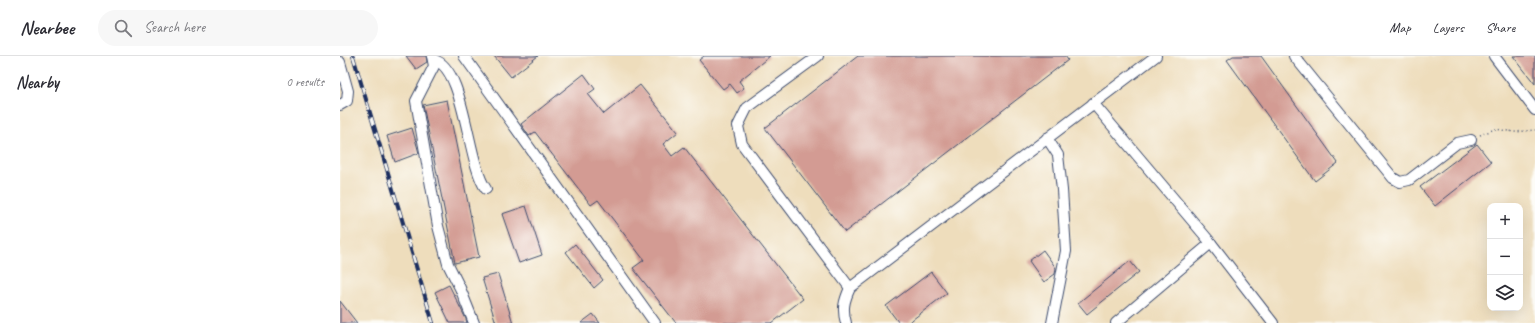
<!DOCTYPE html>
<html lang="en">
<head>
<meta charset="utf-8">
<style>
  :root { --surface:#fff; --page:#f7f7f7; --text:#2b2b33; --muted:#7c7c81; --line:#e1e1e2 }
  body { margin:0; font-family:Caveat,sans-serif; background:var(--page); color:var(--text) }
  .controls { position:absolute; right:12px; bottom:12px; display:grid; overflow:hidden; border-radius:8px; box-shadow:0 4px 16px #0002 }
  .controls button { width:36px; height:36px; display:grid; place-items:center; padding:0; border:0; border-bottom:1px solid var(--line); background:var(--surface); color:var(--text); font:20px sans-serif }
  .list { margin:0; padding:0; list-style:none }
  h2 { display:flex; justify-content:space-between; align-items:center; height:52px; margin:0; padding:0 16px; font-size:17px }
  h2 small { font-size:13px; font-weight:400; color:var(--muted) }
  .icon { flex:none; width:22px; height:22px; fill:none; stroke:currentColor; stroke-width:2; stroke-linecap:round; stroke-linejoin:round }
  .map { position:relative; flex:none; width:1195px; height:267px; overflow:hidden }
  header { display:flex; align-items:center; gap:24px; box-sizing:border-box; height:56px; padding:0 20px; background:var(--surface); border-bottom:1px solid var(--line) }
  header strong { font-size:19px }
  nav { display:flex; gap:22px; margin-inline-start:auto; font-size:14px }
  .search { width:280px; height:36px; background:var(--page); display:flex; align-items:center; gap:10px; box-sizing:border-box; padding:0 14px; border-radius:22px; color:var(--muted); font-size:15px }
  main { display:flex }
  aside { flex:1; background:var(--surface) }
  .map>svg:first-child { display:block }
  .building { fill:#d39b93 }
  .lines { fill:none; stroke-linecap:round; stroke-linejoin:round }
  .minor-casing { stroke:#3b496c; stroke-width:12 }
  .path { stroke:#3b496c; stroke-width:1.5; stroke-dasharray:1 3; stroke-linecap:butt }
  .minor { stroke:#fff; stroke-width:10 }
  .rail-casing { stroke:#1b2f5e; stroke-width:4 }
  .rail { stroke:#fdfcf7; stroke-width:2.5; stroke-dasharray:8; stroke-linecap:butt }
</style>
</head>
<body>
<header>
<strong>Nearbee</strong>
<div class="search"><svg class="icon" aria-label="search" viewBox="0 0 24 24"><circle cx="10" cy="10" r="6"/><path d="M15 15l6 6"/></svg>Search here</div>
<nav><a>Map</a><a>Layers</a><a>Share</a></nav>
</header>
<main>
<aside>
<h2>Nearby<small>0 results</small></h2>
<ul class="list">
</ul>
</aside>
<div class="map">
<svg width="1195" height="267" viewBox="0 0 1195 267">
  <rect width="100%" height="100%" fill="#fdfcf7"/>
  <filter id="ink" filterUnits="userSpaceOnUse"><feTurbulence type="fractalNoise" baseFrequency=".025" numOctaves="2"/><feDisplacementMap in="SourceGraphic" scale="8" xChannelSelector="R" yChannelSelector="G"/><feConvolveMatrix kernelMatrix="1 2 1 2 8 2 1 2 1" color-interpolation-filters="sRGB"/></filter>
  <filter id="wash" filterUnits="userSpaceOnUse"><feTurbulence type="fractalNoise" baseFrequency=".012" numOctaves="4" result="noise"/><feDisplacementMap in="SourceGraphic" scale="16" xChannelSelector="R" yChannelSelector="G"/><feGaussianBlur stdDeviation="0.9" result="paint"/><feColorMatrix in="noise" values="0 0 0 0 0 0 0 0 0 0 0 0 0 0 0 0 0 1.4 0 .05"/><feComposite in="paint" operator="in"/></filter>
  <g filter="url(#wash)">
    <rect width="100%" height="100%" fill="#eeddbc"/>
    <g id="blocks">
      <g class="building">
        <polygon points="66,0 86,0 87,6 76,13"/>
        <polygon points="154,0 198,0 171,21"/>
        <polygon points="364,0 430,0 399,25 404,32 397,37 390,28 383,33 359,4"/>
        <polygon points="518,0 725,0 728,4 505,176 425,72"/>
        <polygon points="893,0 921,0 998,107 975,125 887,4"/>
        <polygon points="1173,0 1195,0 1195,28"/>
        <polygon points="244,18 255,33 248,38 264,58 300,29 338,76 323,88 332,100 344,91 463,243 432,267 336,267 293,212 304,204 258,144 251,149 195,76 189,80 181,68"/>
        <polygon points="107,44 139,201 115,207 83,49"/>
        <polygon points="72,72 79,97 55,106 47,80"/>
        <polygon points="1137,88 1151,106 1095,150 1080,131"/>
        <polygon points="186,150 202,199 179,207 162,158"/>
        <polygon points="235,188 263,224 254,232 226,196"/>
        <polygon points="703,194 716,212 715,218 704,226 689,205"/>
        <polygon points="790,205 799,216 747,258 738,247"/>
        <polygon points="591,216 607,237 568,267 559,267 546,250"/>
        <polygon points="158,218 173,267 156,267 142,222"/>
        <polygon points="109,229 126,263 127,267 110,267 95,236"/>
        <polygon points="0,245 17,267 0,267"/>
        <polygon points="253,258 260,267 241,267"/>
      </g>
    </g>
  </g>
  <g filter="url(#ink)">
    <use href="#blocks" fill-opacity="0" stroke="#3b496c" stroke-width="1"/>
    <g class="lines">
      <g class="minor-casing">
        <g id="minor">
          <polyline points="92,0 94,10 76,45 98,170 108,208 120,232 134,267"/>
          <polyline points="124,0 315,267"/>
          <polyline points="478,0 407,52 398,70 402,88 510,232"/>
          <polyline points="954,0 1053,122 1060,126 1069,124 1117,87 1131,84"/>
          <polyline points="1154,0 1195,54"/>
          <path d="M94 4C125 11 127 107 146 133"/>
          <polyline points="0,6 8,35 7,45 0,49"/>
          <polyline points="753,47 871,187 933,267"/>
          <polyline points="707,82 718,99 722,134 726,195 712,267"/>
          <path d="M506 267C502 253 504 245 510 232L816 0"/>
          <polyline points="776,267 871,187"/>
        </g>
      </g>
      <polyline class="path" points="1140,79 1155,73 1175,76 1195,74"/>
      <use href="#minor" class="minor"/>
      <g class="rail-casing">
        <polyline id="rail" points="13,0 93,267"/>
      </g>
      <use href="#rail" class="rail"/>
    </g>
  </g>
</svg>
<div class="controls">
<button>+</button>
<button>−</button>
<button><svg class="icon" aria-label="layers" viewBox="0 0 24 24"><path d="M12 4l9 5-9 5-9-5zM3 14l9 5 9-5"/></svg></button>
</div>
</div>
</main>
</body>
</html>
